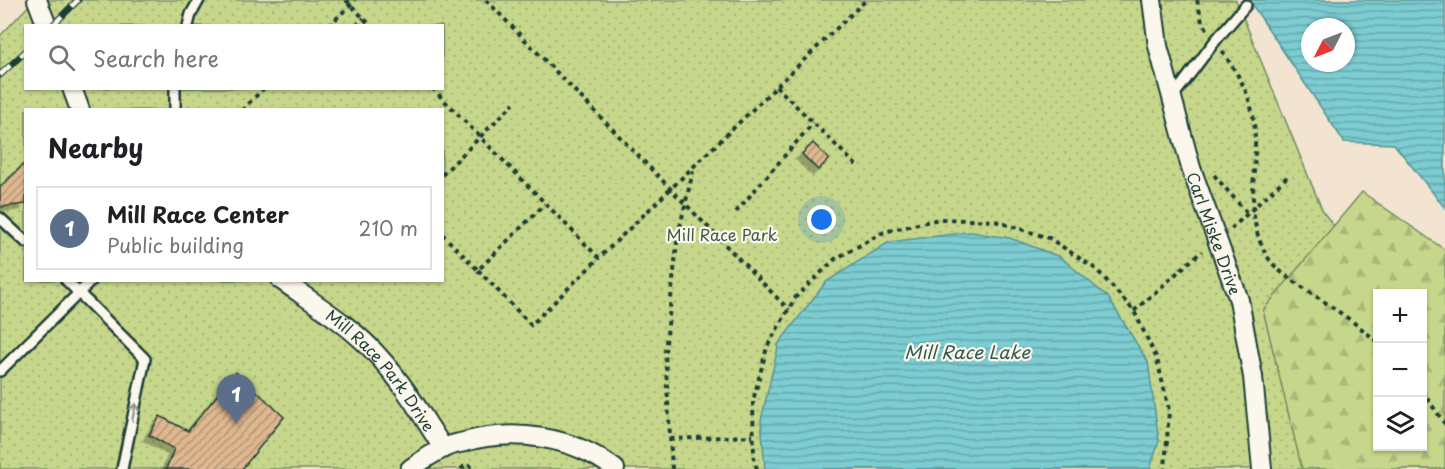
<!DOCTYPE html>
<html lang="en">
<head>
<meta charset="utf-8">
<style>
  :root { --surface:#fff; --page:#f6f6f6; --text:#202124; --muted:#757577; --line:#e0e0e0; --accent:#1a73e8 }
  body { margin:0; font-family:"Playpen Sans",sans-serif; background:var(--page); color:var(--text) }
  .controls { position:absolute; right:18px; bottom:18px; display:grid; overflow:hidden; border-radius:0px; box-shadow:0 2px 4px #0004 }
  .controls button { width:54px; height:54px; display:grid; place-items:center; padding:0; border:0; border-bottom:2px solid var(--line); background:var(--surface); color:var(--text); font:30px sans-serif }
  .compass { position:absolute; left:1301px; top:18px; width:54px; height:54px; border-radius:50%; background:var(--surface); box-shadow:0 2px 4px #0004; rotate:228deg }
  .you { position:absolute; left:822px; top:220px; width:21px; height:21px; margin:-15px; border:4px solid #fff; border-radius:50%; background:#1a73e8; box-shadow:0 0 0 9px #1a73e833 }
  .badge { display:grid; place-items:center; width:39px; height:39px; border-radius:50%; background:var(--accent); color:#fff; font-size:20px; font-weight:700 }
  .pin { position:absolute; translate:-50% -50px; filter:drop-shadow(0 2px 3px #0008) }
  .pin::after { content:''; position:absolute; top:32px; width:21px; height:18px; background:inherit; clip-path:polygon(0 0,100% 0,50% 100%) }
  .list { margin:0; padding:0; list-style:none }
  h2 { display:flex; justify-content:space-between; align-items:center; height:78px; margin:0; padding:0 24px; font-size:26px }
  h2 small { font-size:20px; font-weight:400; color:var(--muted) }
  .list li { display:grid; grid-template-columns:39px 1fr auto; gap:18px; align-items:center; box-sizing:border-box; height:84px; margin:0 12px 12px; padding:0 12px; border:2px solid var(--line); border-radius:0px }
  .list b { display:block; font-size:22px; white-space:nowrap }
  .list p { margin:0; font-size:20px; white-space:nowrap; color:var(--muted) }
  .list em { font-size:20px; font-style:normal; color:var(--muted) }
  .icon { flex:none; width:33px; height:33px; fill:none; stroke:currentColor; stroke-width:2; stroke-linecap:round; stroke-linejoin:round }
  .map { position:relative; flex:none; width:1445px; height:469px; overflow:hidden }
  .search { position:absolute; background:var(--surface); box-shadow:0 2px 4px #0004; left:24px; top:24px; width:420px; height:66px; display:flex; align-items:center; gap:15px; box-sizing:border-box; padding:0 21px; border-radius:0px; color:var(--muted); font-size:22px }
  .panel { position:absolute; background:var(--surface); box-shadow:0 2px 4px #0004; left:24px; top:108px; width:420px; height:174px; border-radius:0px }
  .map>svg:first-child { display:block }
  .green { fill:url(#green-dots); stroke:#728a60; stroke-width:1.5; fill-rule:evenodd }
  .forest { fill:url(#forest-firs); stroke:#728a60; stroke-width:1.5; fill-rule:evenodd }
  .water { fill:url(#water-rules); stroke:#569393; stroke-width:1.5; fill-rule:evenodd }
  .building { fill:url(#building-hatch); stroke:#1f3d34; stroke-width:1.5; filter:url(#shadow) }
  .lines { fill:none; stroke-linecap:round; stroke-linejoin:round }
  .service-casing { stroke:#1f3d34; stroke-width:14 }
  .minor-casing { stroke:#1f3d34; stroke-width:22 }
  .path { stroke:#1f3d34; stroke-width:4; stroke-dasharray:4.5 4.5; stroke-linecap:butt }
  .service { stroke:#fbf7ec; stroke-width:9 }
  .minor { stroke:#fbf7ec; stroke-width:18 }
  .rail-casing { stroke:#1f3d34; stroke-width:7 }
  .rail { stroke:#fbf7ec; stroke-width:4.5; stroke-dasharray:14; stroke-linecap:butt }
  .oneway { stroke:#8d9a90 }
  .labels { text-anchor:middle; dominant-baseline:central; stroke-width:4.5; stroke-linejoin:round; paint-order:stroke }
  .street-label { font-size:16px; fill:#1f3d34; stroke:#fbf7ec }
  .park-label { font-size:16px; fill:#405c45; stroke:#fbf7ec }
  .water-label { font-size:18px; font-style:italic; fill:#315a54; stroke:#fbf7ec }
</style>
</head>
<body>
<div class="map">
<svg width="1445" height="469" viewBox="0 0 1445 469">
  <defs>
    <pattern id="green-dots" width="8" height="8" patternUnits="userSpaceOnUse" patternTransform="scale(1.5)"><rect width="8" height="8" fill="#c6d78b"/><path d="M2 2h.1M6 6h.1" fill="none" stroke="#aab979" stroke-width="1.8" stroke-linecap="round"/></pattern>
    <pattern id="forest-firs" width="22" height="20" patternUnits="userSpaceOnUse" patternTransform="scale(1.5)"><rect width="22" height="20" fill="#c6d78b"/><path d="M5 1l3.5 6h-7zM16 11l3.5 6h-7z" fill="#aab979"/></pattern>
    <pattern id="water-rules" width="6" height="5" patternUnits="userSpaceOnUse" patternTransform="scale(1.5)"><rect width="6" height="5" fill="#7bccd2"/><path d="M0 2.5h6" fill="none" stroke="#64a7ab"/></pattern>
    <pattern id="building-hatch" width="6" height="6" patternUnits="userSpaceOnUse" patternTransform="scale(1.5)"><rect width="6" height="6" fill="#deb78f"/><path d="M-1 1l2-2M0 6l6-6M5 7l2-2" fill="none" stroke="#b39676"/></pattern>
    <filter id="shadow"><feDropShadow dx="-5.5" dy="5.5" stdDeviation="0" flood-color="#0004"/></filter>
  </defs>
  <rect width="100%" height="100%" fill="#f2e4d0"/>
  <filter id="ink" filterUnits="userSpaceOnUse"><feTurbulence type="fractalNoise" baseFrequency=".0167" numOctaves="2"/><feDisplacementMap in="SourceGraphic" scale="12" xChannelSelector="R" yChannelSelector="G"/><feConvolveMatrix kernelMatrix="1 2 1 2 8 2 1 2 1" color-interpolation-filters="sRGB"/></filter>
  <g filter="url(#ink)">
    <path class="green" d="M34 0H1236L1323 212 1386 293 1378 294V446H1422L1445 469H0V36ZM26 26H442V88H26ZM26 110H442V280H26Z"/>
    <path class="forest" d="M1362 192 1445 250V469H1302L1263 310ZM1378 294H1422V446H1378Z"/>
    <g class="water">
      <path d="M1249 0H1445V208L1394 144 1344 142ZM1310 27H1346V63H1310Z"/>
      <polygon points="970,232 1010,238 1060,257 1108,297 1148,362 1159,441 1150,469 765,469 761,420 779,343 826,282 889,242"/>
    </g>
    <g class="building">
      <polygon points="813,143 829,159 818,170 802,154"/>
      <polygon points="26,162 26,204 0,207 0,187"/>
      <polygon points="236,372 284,417 242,469 166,469 174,449 149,435 160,416 188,431"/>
    </g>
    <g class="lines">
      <g class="service-casing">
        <g id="service">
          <polyline points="188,26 191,14 199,0"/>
          <polyline points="1172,98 1215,41 1246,5"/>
          <polyline points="175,110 175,88"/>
          <polyline points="0,218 26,242"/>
          <polyline points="66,280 145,359 122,469"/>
          <polyline points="0,371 92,280"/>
        </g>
      </g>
      <g class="minor-casing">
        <g id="minor">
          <polyline points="37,0 47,26"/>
          <path id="s1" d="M1152 0 1158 46 1191 168 1239 300 1253 377 1262 469"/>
          <polyline points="72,88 80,110"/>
          <path id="s2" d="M281 280C315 304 352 326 379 357 404 384 423 417 443 448"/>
          <path d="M410 469C420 462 431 454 442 449 448 445 457 444 464 442 514 428 573 436 615 469"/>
        </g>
      </g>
      <g class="path">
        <polyline points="346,0 371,26"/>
        <polyline points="486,0 789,310"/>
        <polyline points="1197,0 1202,22 1208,30"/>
        <polyline points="329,26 355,0"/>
        <polyline points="356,26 364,18"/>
        <path d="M1222 51C1237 73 1248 89 1253 116 1261 163 1241 213 1267 256 1277 272 1293 280 1308 291 1328 304 1362 327 1378 343"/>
        <polyline points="776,86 858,167"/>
        <polyline points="432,88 599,258 866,0"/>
        <polyline points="242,110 264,88"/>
        <polyline points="442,175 514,103"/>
        <polyline points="1214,175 1247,213"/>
        <polyline points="736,212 813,123"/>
        <polyline points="1231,229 1288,176"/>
        <polyline points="442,234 478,270 545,204"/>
        <polyline points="478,270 531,325 599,258"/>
        <polyline points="1134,311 1202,251"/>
        <polyline points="1422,391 1445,424"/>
        <polyline points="670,439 753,436"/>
        <polyline points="461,469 467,464 475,469"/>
        <polyline points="672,469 665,352 678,235 694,167"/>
        <polyline points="757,469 754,458 753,401 767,347 795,298 835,259 884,232 939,219 995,221 1049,238 1096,269 1134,311 1157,359 1169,410 1165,469"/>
      </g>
      <use href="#service" class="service"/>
      <use href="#minor" class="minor"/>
      <g class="rail-casing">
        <g id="rail">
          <polyline points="52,26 78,0"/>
          <polyline points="0,75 26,51"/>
        </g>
      </g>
      <use href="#rail" class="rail"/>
    </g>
    <defs><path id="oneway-shaft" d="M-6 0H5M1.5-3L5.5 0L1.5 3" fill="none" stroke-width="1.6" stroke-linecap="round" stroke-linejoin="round" transform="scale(1.5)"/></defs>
    <use class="oneway" href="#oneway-shaft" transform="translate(134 412) rotate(-78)"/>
  </g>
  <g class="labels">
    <g class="street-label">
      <text stroke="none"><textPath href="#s1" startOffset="242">Carl Miske Drive</textPath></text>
      <text stroke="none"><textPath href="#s2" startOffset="136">Mill Race Park Drive</textPath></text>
    </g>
    <g class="park-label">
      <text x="722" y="234">Mill Race Park</text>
    </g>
    <g class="water-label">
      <text x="967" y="351">Mill Race Lake</text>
    </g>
  </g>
</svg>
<div class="controls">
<button>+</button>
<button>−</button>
<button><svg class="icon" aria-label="layers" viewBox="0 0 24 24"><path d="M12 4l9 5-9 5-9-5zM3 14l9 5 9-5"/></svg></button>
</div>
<svg class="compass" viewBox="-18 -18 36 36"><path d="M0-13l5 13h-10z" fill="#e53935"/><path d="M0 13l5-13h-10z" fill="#757577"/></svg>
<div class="you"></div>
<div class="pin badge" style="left:236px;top:424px;background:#5c6f8a">1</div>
<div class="search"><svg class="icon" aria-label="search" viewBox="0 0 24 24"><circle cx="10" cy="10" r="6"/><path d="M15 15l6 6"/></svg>Search here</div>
<section class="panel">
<h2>Nearby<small></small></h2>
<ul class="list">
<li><span class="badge" style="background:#5c6f8a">1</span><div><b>Mill Race Center</b><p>Public building</p></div><em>210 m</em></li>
</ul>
</section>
</div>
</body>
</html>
